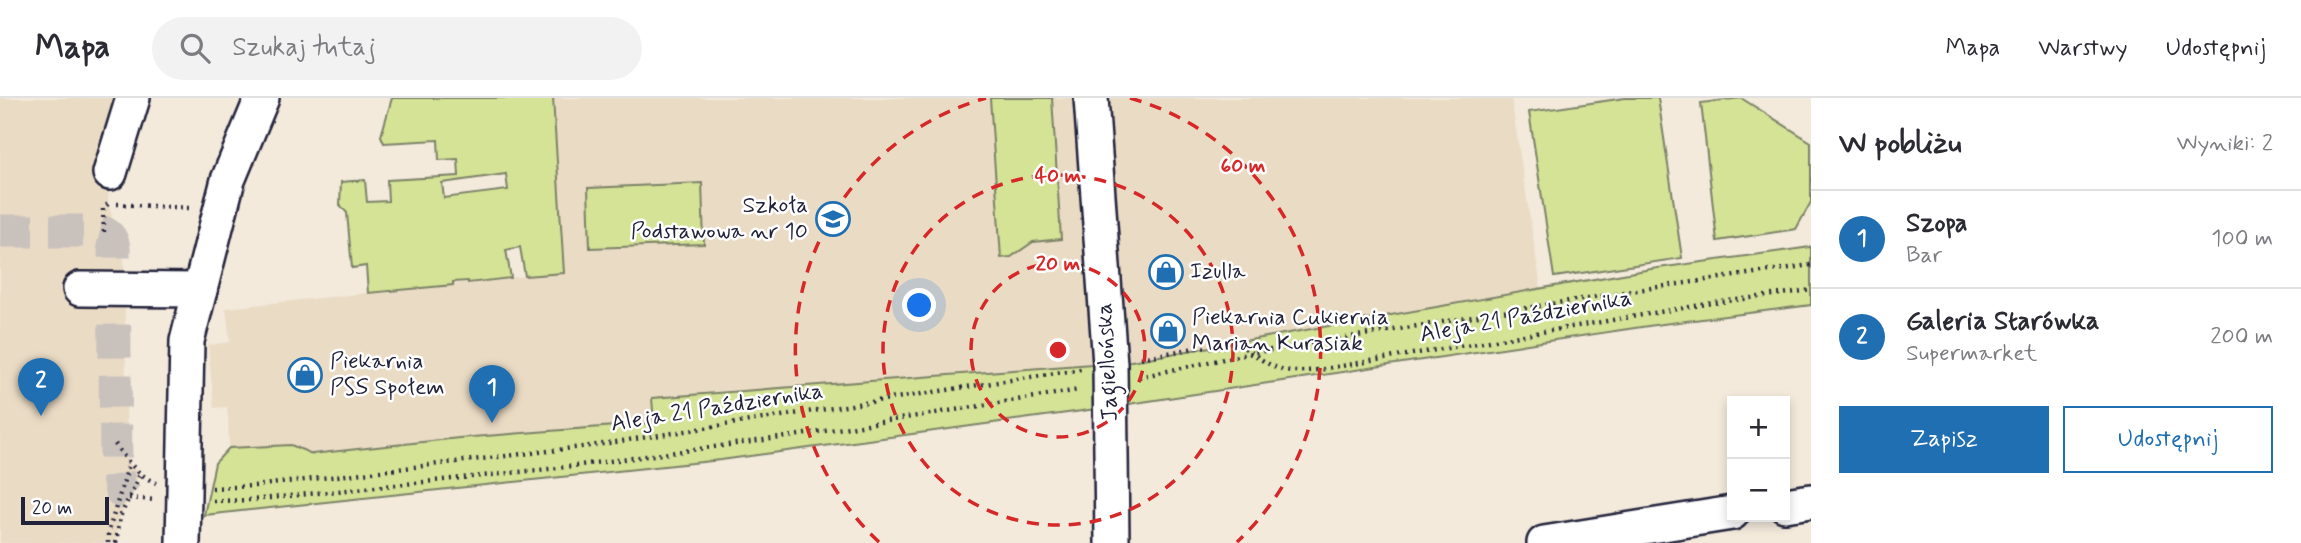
<!DOCTYPE html>
<html lang="pl">
<head>
<meta charset="utf-8">
<style>
  :root { --surface:#fff; --page:#f2f2f3; --text:#2b2b33; --muted:#7c7c81; --line:#e1e1e2; --accent:#1f6fb2 }
  body { margin:0; font-family:Mynerve,sans-serif; background:var(--page); color:var(--text) }
  .controls { position:absolute; right:21px; bottom:21px; display:grid; overflow:hidden; border-radius:0px; box-shadow:0 4px 10px #0003 }
  .controls button { width:63px; height:63px; display:grid; place-items:center; padding:0; border:0; border-bottom:2px solid var(--line); background:var(--surface); color:var(--text); font:35px sans-serif }
  .scale { position:absolute; left:21px; bottom:18px; width:88px; box-sizing:border-box; padding-left:7px; border:4px solid #22223b; border-top:0; font-size:19px; line-height:24px; white-space:nowrap; color:#22223b; -webkit-text-stroke:5px #fff; paint-order:stroke }
  .you { position:absolute; left:920px; top:208px; width:24px; height:24px; margin:-18px; border:5px solid #fff; border-radius:50%; background:#1a73e8; box-shadow:0 0 0 10px #1a73e833 }
  .badge { display:grid; place-items:center; width:46px; height:46px; border-radius:50%; background:var(--accent); color:#fff; font-size:23px; font-weight:700 }
  .pin { position:absolute; translate:-50% -58px; filter:drop-shadow(0 2px 4px #0008) }
  .pin::after { content:''; position:absolute; top:37px; width:24px; height:21px; background:inherit; clip-path:polygon(0 0,100% 0,50% 100%) }
  .list { margin:0; padding:0; list-style:none }
  h2 { display:flex; justify-content:space-between; align-items:center; height:91px; margin:0; padding:0 28px; font-size:30px }
  h2 small { font-size:23px; font-weight:400; color:var(--muted) }
  .list li { display:grid; grid-template-columns:46px 1fr auto; gap:21px; align-items:center; box-sizing:border-box; height:98px; padding:0 28px; border-top:2px solid var(--line) }
  .list b { display:block; font-size:26px; white-space:nowrap }
  .list p { margin:0; font-size:23px; white-space:nowrap; color:var(--muted) }
  .list em { font-size:23px; font-style:normal; color:var(--muted) }
  .actions { display:flex; gap:14px; padding:21px 28px }
  .actions a { flex:1; padding:16px 0; border:2px solid var(--accent); border-radius:0px; text-align:center; font-size:24px; color:var(--accent) }
  .actions .main { background:var(--accent); color:#fff }
  .icon { flex:none; width:38px; height:38px; fill:none; stroke:currentColor; stroke-width:2; stroke-linecap:round; stroke-linejoin:round }
  .map { position:relative; flex:none; width:1811px; height:445px; overflow:hidden }
  header { display:flex; align-items:center; gap:42px; box-sizing:border-box; height:98px; padding:0 35px; background:var(--surface); border-bottom:2px solid var(--line) }
  header strong { font-size:33px }
  nav { display:flex; gap:38px; margin-inline-start:auto; font-size:24px }
  .search { width:490px; height:63px; background:var(--page); display:flex; align-items:center; gap:18px; box-sizing:border-box; padding:0 24px; border-radius:38px; color:var(--muted); font-size:26px }
  main { display:flex }
  aside { flex:1; background:var(--surface) }
  .map>svg:first-child { display:block }
  .built { fill:#eadbc4 }
  .green { fill:#d5e396; stroke:#7c8268; stroke-width:2; fill-rule:evenodd }
  .lines { fill:none; stroke-linecap:round; stroke-linejoin:round }
  .minor-tunnel { stroke:#c9c2bc; stroke-width:33; stroke-dasharray:33 17; stroke-linecap:butt }
  .minor-casing { stroke:#22223b; stroke-width:38 }
  .path { stroke:#22223b; stroke-width:4.5; stroke-dasharray:2 5; stroke-linecap:butt }
  .minor { stroke:#fff; stroke-width:33 }
  .ring { fill:none; stroke:#d62828; stroke-width:3.5; stroke-dasharray:12 9 }
  .labels { text-anchor:middle; dominant-baseline:central; stroke-width:5; stroke-linejoin:round; paint-order:stroke }
  .poi-label { font-size:23px; fill:#22223b; stroke:#fff; text-anchor:start }
  .street-label { font-size:23px; fill:#22223b; stroke:#fff }
  .centre { fill:#d62828; stroke:#fff; stroke-width:3.5 }
  .ring-label { font-size:21px; text-anchor:middle; font-weight:bold; fill:#d62828; stroke:#fff; stroke-width:5; stroke-linejoin:round; paint-order:stroke }
</style>
</head>
<body>
<header>
<strong>Mapa</strong>
<div class="search"><svg class="icon" aria-label="search" viewBox="0 0 24 24"><circle cx="10" cy="10" r="6"/><path d="M15 15l6 6"/></svg>Szukaj tutaj</div>
<nav><a>Mapa</a><a>Warstwy</a><a>Udostępnij</a></nav>
</header>
<main>
<div class="map">
<svg width="1811" height="445" viewBox="0 0 1811 445">
  <rect width="100%" height="100%" fill="#f3eadc"/>
  <filter id="ink" filterUnits="userSpaceOnUse"><feTurbulence type="fractalNoise" baseFrequency=".0143" numOctaves="2"/><feDisplacementMap in="SourceGraphic" scale="14" xChannelSelector="R" yChannelSelector="G"/><feConvolveMatrix kernelMatrix="1 2 1 2 8 2 1 2 1" color-interpolation-filters="sRGB"/></filter>
  <g filter="url(#ink)">
    <g class="built">
      <polygon points="0,0 133,0 110,75 108,105 124,160 127,355 129,366 140,376 120,419 116,445 0,445"/>
      <polygon points="553,0 1511,0 1541,190 1131,263 653,300 654,325 459,340 215,365 229,350 228,318 227,309 214,310 208,247 230,244 226,210 564,174"/>
    </g>
    <g class="green">
      <path d="M392 0H553L564 175 525 178 520 149 506 152 511 180 468 185V183L453 184V187L368 195 366 168 352 170 347 115 340 107 341 84 365 82 367 104 388 103 387 82 459 78 458 61 439 62 438 42 384 45 381 38ZM506 76 508 92 444 100 442 85Z"/>
      <polygon points="990,0 1052,0 1061,141 1033,144 1011,159 1001,160"/>
      <polygon points="1625,0 1658,0 1682,160 1554,179 1529,14"/>
      <polygon points="1741,0 1811,44 1811,104 1796,131 1717,143 1701,5"/>
      <polygon points="702,85 704,146 590,150 588,90"/>
      <polygon points="1811,149 1811,207 1655,227 1082,313 721,362 204,417 215,365 229,350 291,347 312,356 459,340 654,325 652,300 1131,263 1651,171"/>
    </g>
    <g class="lines">
      <path class="minor-tunnel" d="M0 133H99C108 135 112 140 114 149L116 371 121 393 129 400"/>
      <g class="minor-casing">
        <g id="minor">
          <polyline points="1091,0 1110,266 1112,445"/>
          <polyline points="110,75 133,0"/>
          <polyline points="80,191 200,192"/>
          <polyline points="1785,407 1811,403"/>
          <polyline points="183,445 187,243 228,82 262,0"/>
          <polyline points="1544,445 1732,415"/>
        </g>
      </g>
      <g class="path">
        <polyline points="117,106 189,110"/>
        <polyline points="104,134 103,111 109,105"/>
        <path d="M1141 260 1195 250 1242 248C1273 270 1279 276 1318 272L1713 205 1811 192"/>
        <polyline points="1139,279 1252,255 1327,243 1624,194 1811,167"/>
        <path d="M115 346C126 362 138 377 156 385"/>
        <polyline points="212,390 254,388 590,348 1081,271"/>
        <polyline points="129,400 156,402"/>
        <polyline points="213,403 251,402 558,370 787,339 1079,292"/>
        <polyline points="108,445 108,435 129,366"/>
        <polyline points="116,445 120,419 140,376"/>
        <polyline points="1810,445 1811,445"/>
      </g>
      <use href="#minor" class="minor"/>
    </g>
  </g>
  <g class="ring">
    <circle cx="1058" cy="252" r="87"/>
    <circle cx="1058" cy="252" r="175"/>
    <path d="M879 444A262 262 0 0 1 986 0M1130 0A262 262 0 0 1 1237 444"/>
  </g>
  <defs>
    <g id="school-ring" transform="scale(1.75)"><circle r="9.5" fill="#fff" stroke="#1f6fb2" stroke-width="1.5"/><path d="M0-5L7-2L0 1L-7-2ZM-4 1L0 2.5L4 1V4Q0 6-4 4Z" fill="#1f6fb2"/></g>
    <g id="shop-ring" transform="scale(1.75)"><circle r="9.5" fill="#fff" stroke="#1f6fb2" stroke-width="1.5"/><path d="M-5-2.5h2.3a2.7 3.5 0 0 1 5.4 0H5L5.5 6h-11ZM-1.5-2.5h3a1.5 2.3 0 0 0-3 0Z" fill="#1f6fb2"/></g>
  </defs>
  <g fill-rule="evenodd">
    <use href="#school-ring" x="833" y="121"/>
    <use href="#shop-ring" x="1166" y="174"/>
    <use href="#shop-ring" x="1168" y="233"/>
    <use href="#shop-ring" x="305" y="277"/>
  </g>
  <g class="labels">
    <g class="poi-label">
      <text x="808" y="108" text-anchor="end">Szkoła<tspan x="808" dy="26">Podstawowa nr 10</tspan></text>
      <text x="1190" y="174">Izulla</text>
      <text x="1192" y="220">Piekarnia Cukiernia<tspan x="1192" dy="26">Marian Kurasiak</tspan></text>
      <text x="330" y="264">Piekarnia<tspan x="330" dy="26">PSS Społem</tspan></text>
    </g>
    <g class="street-label">
      <text transform="translate(1526 219) rotate(-10)">Aleja 21 Października</text>
      <text transform="translate(1108 264) rotate(-93)">Jagiellońska</text>
      <text transform="translate(717 310) rotate(-9)">Aleja 21 Października</text>
    </g>
  </g>
  <circle cx="1058" cy="252" r="10" class="centre"/>
  <g class="ring-label">
    <text x="1243" y="74">60 m</text>
    <text x="1058" y="84">40 m</text>
    <text x="1058" y="172">20 m</text>
  </g>
</svg>
<div class="controls">
<button>+</button>
<button>−</button>
</div>
<div class="scale">20 m</div>
<div class="you"></div>
<div class="pin badge" style="left:492px;top:325px">1</div>
<div class="pin badge" style="left:41px;top:318px">2</div>
</div>
<aside>
<h2>W pobliżu<small>Wyniki: 2</small></h2>
<ul class="list">
<li><span class="badge">1</span><div><b>Szopa</b><p>Bar</p></div><em>100 m</em></li>
<li><span class="badge">2</span><div><b>Galeria Starówka</b><p>Supermarket</p></div><em>200 m</em></li>
</ul>
<div class="actions"><a class="main">Zapisz</a><a>Udostępnij</a></div>
</aside>
</main>
</body>
</html>
